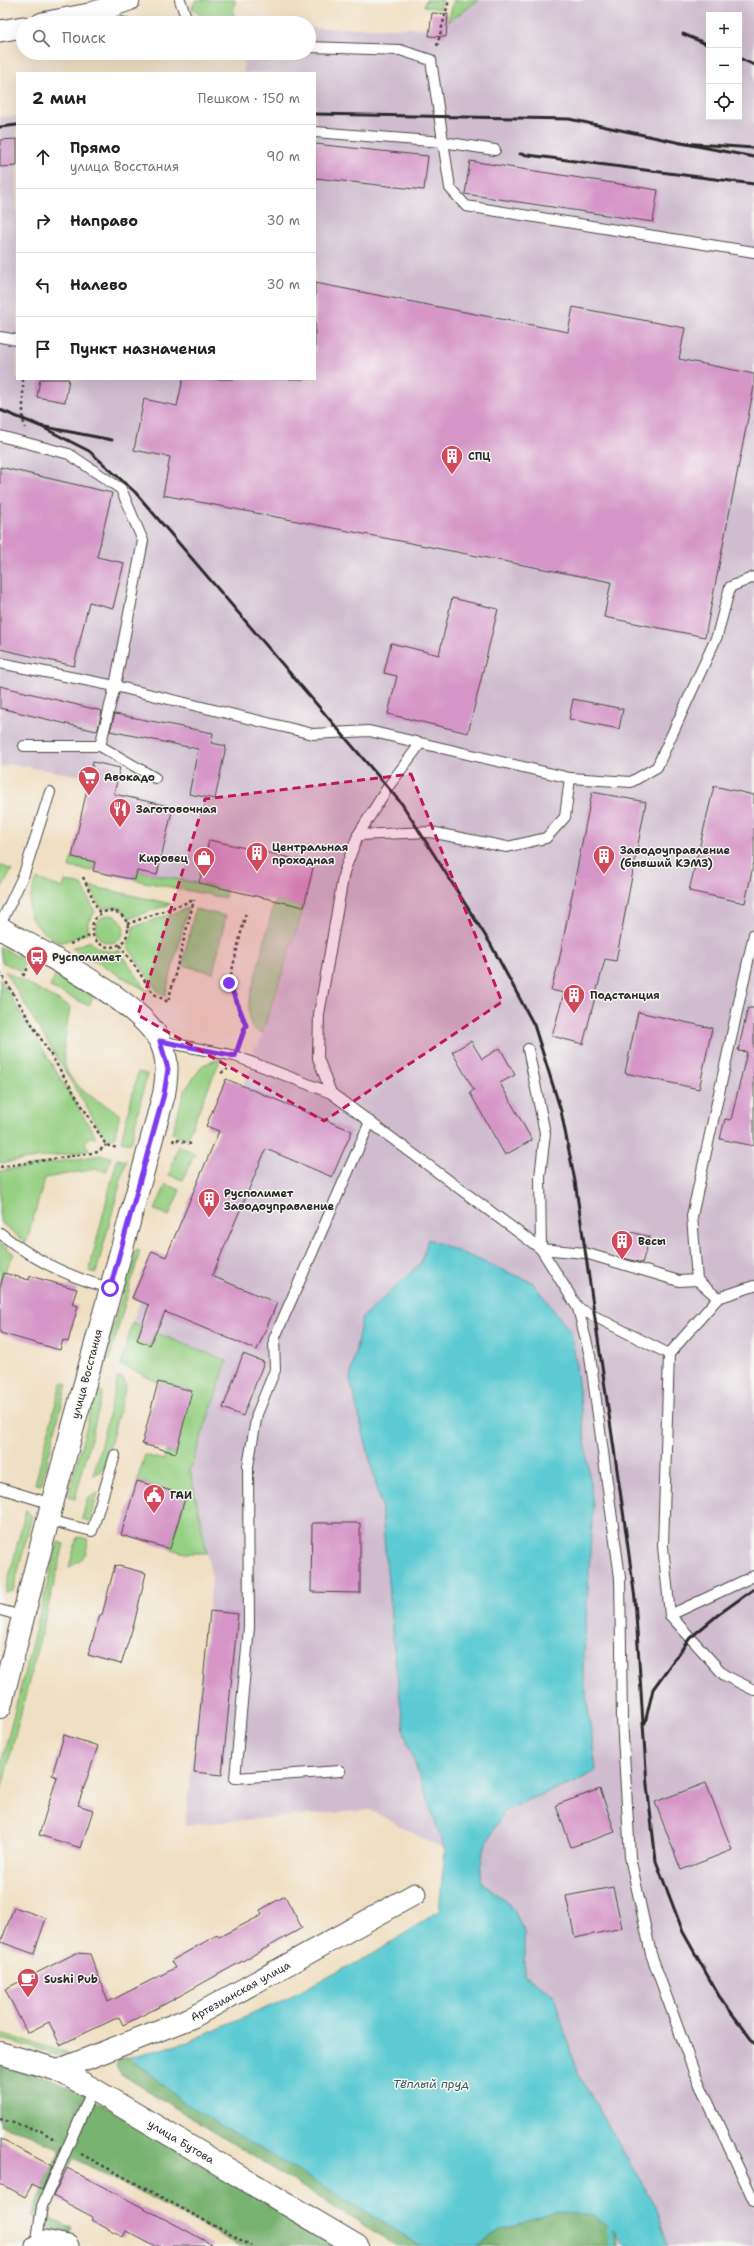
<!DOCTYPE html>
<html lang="ru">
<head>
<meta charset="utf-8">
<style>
  :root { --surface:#fff; --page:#f2f2f2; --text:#202124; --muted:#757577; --line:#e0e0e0 }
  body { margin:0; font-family:"Shantell Sans",sans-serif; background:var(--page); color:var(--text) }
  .controls { position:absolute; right:12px; top:12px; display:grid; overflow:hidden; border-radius:0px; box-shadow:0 4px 16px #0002 }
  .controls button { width:36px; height:36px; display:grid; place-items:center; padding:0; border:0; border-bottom:1px solid var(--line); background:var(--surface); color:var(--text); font:20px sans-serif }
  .stop { position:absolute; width:12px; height:12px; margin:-9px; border:3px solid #7c3aed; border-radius:50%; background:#fff }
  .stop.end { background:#7c3aed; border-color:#fff; box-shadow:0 1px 4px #0008 }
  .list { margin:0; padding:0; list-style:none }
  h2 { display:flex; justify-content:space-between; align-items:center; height:52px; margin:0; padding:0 16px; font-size:17px }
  h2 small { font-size:13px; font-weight:400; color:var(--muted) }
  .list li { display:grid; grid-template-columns:26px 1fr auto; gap:12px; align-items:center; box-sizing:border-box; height:64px; padding:0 16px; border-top:1px solid var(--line) }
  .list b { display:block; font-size:15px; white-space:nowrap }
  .list p { margin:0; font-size:13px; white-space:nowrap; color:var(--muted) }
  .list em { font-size:13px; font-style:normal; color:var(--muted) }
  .icon { flex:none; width:22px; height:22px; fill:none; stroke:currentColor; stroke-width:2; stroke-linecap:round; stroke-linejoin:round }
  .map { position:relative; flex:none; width:754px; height:2246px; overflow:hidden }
  .search { position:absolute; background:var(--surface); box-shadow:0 4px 16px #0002; left:16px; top:16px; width:300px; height:44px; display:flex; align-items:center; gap:10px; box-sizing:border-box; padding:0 14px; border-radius:22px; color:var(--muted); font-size:15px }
  .panel { position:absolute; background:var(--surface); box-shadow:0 4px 16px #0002; left:16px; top:72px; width:300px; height:308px; border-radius:0px }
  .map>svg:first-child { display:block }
  .industrial { fill:#cfbdcf; fill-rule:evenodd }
  .green { fill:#96d083; stroke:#607e57 }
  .forest { fill:#78b271; stroke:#526e4e }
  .water { fill:#5dcad3; stroke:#447a7f }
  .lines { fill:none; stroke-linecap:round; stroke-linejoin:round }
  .stream { stroke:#5dcad3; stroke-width:5.5 }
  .building { fill:#d595c7 }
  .lane-casing { stroke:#494642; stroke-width:12 }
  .street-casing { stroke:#494642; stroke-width:23 }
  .secondary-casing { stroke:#494642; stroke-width:24 }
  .path { stroke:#494642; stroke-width:2.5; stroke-dasharray:3 3; stroke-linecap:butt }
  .lane { stroke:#fff; stroke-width:10 }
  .street { stroke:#fff; stroke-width:21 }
  .secondary { stroke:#fff; stroke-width:22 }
  .rail { stroke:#2b2b2b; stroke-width:3 }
  .route { stroke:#7c3aed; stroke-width:5 }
  .marked { fill:#c2185b; fill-opacity:0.2; stroke:#c2185b; stroke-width:3; stroke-dasharray:8 5; stroke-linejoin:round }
  .labels { text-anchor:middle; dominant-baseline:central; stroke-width:3; stroke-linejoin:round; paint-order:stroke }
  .poi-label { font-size:11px; font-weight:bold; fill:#2b2b2b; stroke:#f6f6f2; text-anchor:start }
  .street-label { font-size:11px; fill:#2b2b2b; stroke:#f6f6f2 }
  .water-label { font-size:12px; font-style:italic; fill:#3a5b5d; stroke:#f6f6f2 }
</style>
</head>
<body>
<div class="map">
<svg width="754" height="2246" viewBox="0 0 754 2246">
  <rect width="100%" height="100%" fill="#f6f6f2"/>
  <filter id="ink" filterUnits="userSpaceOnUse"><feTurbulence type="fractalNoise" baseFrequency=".025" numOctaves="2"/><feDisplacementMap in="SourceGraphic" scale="8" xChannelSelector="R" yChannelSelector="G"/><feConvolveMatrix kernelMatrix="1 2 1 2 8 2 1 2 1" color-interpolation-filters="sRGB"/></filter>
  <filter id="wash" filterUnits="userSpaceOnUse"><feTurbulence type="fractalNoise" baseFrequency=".012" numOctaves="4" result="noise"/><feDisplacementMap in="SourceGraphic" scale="16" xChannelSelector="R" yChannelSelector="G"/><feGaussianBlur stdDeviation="0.9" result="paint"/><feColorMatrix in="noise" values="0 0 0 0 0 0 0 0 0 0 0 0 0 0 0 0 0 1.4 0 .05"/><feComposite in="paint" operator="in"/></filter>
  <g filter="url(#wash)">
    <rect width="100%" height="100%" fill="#f0e0c3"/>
    <path class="industrial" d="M479 0H754V2246H618L615 2232 445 1850 370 1810 185 1825 212 1579 190 1470 227 1361 132 1323 140 1302 132 1298 152 1251 166 1256 219 1132 206 1126 226 1079 243 1085 252 1066 256 1055 252 1053 255 1046 258 1047 304 907 137 871 135 880 93 871 95 862 88 787 82 776 9 764 0 768V117L17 116V379H315V73H243L244 53H309V28H430V36L446 37 448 22ZM709 15H739V117H709Z"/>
    <g class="green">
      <path d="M196 0H235L233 16 241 23C219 23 209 24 192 8Z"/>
      <polygon points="426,0 443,0 440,9 424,6"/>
      <polygon points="454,0 479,0 448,22"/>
      <polygon points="72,857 95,862 93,871 69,867"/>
      <polygon points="0,865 12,870 0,891"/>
      <polygon points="137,871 226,889 225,898 135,880"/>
      <path d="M37 879 63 888 65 881 82 885 95 912 88 922V933L60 943C28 923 22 915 37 879Z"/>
      <polygon points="90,886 171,904 130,918 119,907 101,908"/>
      <polygon points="275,900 304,907 262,1033 252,1028 249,1017 249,1001"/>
      <polygon points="188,908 165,996 159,993 127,946 132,936 133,927"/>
      <polygon points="195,909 226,916 213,973 182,965"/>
      <circle cx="110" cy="929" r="14"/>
      <path d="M90 941C98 951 107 952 120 951L147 991 72 948Z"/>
      <polygon points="0,947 26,961 21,971 2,962"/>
      <path d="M5 971 70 1007C68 1023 63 1042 64 1058 65 1087 100 1101 120 1114L114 1139 105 1136 99 1128Z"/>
      <polygon points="56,975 93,996 89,1006 50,987"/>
      <polygon points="0,979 96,1137 89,1137 85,1143 89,1149 87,1151 0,1163"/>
      <polygon points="221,1058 187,1138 172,1133 185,1090 203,1065"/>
      <polygon points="138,1072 147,1074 131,1143 121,1141"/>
      <polygon points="178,1146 195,1153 183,1180 169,1175"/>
      <polygon points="101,1155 111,1157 107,1171 96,1169 45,1178 26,1243 0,1222 0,1171"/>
      <polygon points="117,1159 126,1161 96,1273 89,1271"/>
      <polygon points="166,1184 180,1190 169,1216 155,1210"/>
      <polygon points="0,1243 14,1254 4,1273 0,1287"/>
      <polygon points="136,1250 140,1251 109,1360 103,1359"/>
      <polygon points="132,1323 141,1327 137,1340 150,1345 156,1333 227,1361 190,1470 207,1553 186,1553 170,1549 186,1495 137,1481 145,1455 164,1460 166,1451 175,1453 158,1382 121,1365"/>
      <polygon points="118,1377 124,1379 126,1385 104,1468 93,1476"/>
      <polygon points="61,1383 67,1384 41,1485 35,1484"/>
      <polygon points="96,1390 103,1392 75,1499 68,1497"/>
      <polygon points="98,1493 90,1521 82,1519 87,1499"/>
      <polygon points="26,1510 32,1516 13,1591 5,1593"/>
      <polygon points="77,1537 89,1539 85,1556 69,1568"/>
      <polygon points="58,1542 64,1544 0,1795 0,1768"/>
      <polygon points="0,2033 68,2053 67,2058 0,2038"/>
    </g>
    <g class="forest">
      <polygon points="130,2057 185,2103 422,2246 397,2246 121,2074 116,2066 119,2059"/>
      <polygon points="0,2063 52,2079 89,2097 339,2246 240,2246 74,2158 46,2208 52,2220 73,2227 68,2240 50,2234 31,2215 60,2150 26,2133 0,2126"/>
      <polygon points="554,2212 594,2216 615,2232 618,2246 477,2246 500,2230"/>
    </g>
    <polygon class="water" points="428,1239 532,1282 572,1334 593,1505 583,1669 596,1770 576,1782 532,1798 503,1812 483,1851 480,1880 513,1908 524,1932 524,1975 554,1995 576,2070 655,2206 668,2246 624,2246 615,2232 594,2216 554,2212 500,2230 477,2246 422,2246 184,2103 130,2057 188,2042 273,2005 375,1953 439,1911 445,1850 404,1732 394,1649 381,1504 350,1379 362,1318 421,1263"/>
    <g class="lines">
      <polyline class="stream" points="610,2221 609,2234 612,2246"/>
    </g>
    <g id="blocks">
      <g class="building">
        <polygon points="432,13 448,14 446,37 429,36"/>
        <polygon points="17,139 17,166 0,167 0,140"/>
        <polygon points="315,144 428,156 424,190 315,178"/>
        <polygon points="470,161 658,190 653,222 465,194"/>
        <polygon points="315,283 568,332 573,307 685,328 679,359 754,374 754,387 705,637 604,617 611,582 163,495 170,457 134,450 144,399 177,406 183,379 315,379"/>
        <polygon points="40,379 69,379 65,402 37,397"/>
        <polygon points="0,467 112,493 97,557 124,563 113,608 89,602 74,666 0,649"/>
        <polygon points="452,598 498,609 468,733 388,714 397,676 384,673 391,643 439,655"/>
        <polygon points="0,686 102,711 98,729 96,731 0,708"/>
        <polygon points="573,699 623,709 619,729 569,719"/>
        <polygon points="115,714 213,733 211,743 226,746 215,799 189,794 198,749 110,731"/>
        <polygon points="93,762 120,768 114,794 173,807 157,875 137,871 135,880 93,871 95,862 72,857"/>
        <polygon points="714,786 754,795 754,862 745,903 689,891"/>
        <polygon points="592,792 646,802 616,961 605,959 583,1044 552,1036 564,993 551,990 559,961"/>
        <polygon points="209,840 314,863 304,907 199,883"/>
        <polygon points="748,1008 754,1008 754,1146 720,1139 725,1119 731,1120 747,1052 738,1051"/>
        <polygon points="638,1012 712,1028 699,1089 625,1073"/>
        <polygon points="471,1041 482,1059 500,1048 515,1075 500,1083 532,1140 505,1155 470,1093 474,1090 452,1052"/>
        <polygon points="226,1079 352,1131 332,1177 266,1149 212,1276 277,1303 257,1350 165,1312 150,1345 137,1340 149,1305 132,1298 152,1251 166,1257 219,1131 206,1126"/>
        <polygon points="631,1232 650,1237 642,1263 624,1258"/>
        <polygon points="4,1273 29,1280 30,1276 77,1289 72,1304 78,1306 68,1342 63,1340 60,1350 0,1333 0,1287"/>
        <polygon points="243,1354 264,1362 243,1416 223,1408"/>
        <polygon points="158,1382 192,1391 176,1453 142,1444"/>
        <polygon points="137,1481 186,1495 170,1549 121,1535"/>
        <polygon points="312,1523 360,1523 360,1593 311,1592"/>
        <polygon points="115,1565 146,1573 134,1624 121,1664 88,1655 100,1615 102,1615"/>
        <polygon points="210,1611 238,1614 222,1775 194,1772"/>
        <polygon points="64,1735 98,1746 78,1805 93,1810 81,1848 39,1835 57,1777 52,1775"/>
        <polygon points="706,1783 732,1850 681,1870 655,1802"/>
        <polygon points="600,1789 615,1832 571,1847 556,1805"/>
        <polygon points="613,1887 622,1928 575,1938 566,1896"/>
        <polygon points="285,1896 302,1928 165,2004 123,2025 119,2017 60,2045 49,2022 27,2033 5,1989 76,1953 90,1954 108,2002 175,1968 171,1961 217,1935 219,1937 262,1915 260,1910"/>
        <polygon points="14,1907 46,1918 34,1954 1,1942"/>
        <polygon points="0,2139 52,2166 42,2190 32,2185 25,2197 0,2183"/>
        <polygon points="67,2168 180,2227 214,2246 154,2246 126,2231 123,2237 91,2220 93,2217 53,2196"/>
      </g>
    </g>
  </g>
  <g filter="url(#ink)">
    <use href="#blocks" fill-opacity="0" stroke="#494642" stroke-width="1"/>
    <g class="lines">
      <g class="lane-casing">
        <g id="lane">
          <polyline points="180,0 188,23"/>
          <polyline points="95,15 125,23"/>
          <polyline points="309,47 400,50 431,60 450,188 466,206 754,252"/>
          <polyline points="315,132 443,142 495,150"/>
          <polyline points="0,337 17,340"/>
          <polyline points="0,436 69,454 121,489 143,541 115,686 100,746"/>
          <polyline points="0,663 115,686 313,734 369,731 570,778 631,782 657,767 717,636 730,587 754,577"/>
          <polyline points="24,746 100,746 155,778"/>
          <polyline points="358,835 430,832 507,847 546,838 565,817 570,778"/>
          <polyline points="0,925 24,874 50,792"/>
          <polyline points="160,1041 235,1056 331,1093 541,1249 578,1308 669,1354 663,1546 670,1615 724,1675 754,1690"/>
          <polyline points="528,1049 545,1133 540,1177 541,1249 585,1253 679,1281 697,1280 718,1298 754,1286"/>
          <polyline points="331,1093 318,1058 319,1014 344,872 358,835 388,787 420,744"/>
          <path d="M0 1233C32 1259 71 1278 110 1288"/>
          <polyline points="697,1280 692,1216 754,934"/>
          <polyline points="578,1308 590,1356 620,1578 622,1719 630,1857 651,1954 694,2072 754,2201"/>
          <polyline points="669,1354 718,1298"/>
          <polyline points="0,1488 52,1504"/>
          <polyline points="48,1520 92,1531 115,1455"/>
          <polyline points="0,1610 22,1616"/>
          <polyline points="670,1615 754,1576"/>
          <polyline points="340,1771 235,1778 249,1627 248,1466 257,1414 275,1370 274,1339 370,1122"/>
          <polyline points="36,2246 42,2206 93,2089"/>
        </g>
      </g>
      <g class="street-casing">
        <g id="street">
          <polyline points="42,23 89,14 129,0"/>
          <polyline points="0,31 23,27"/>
          <path id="s1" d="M58 2070 193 2017 415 1894"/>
          <polyline points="36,2246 45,2241 68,2246"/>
        </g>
      </g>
      <g class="secondary-casing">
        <g id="secondary">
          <path d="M0 928C42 953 137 999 160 1041 169 1058 167 1076 164 1094L52 1504 0 1707"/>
          <path id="s2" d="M0 2053 58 2070 93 2089 357 2246"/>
        </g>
      </g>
      <g class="path">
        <polyline points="437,46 449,0"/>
        <polyline points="23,379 23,419 25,428"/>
        <polyline points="83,877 100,914"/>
        <circle cx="110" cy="929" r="18"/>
        <polyline points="127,924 194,900"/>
        <polyline points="70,944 92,935"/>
        <polyline points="120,945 154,994 168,1002 194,900"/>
        <polyline points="0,972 106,1145 117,1148"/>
        <polyline points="23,976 29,966"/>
        <polyline points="239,1043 245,1025 229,983 246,912"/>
        <polyline points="221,1073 228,1069"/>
        <polyline points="173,1142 174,1139 191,1144"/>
        <polyline points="0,1167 98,1152 106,1145"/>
        <polyline points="0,2119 41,2131 56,2140"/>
        <polyline points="81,2154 252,2246"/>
      </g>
      <use href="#lane" class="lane"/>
      <use href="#street" class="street"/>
      <use href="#secondary" class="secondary"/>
      <g class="rail">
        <polyline points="683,34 709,45"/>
        <polyline points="739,58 754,65"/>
        <polyline points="315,114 569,119 681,143"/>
        <polyline points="0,127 17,125"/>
        <polyline points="754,148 681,143 754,157"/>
        <polyline points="520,154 754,184"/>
        <polyline points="0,410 40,426 112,440"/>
        <polyline points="32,422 89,451 135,492 402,804 490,943 534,1025 561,1111 575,1181 623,1511 635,1599 647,1785 656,1861 683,1932 719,1996 754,2043"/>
        <polyline points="645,1723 653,1689 690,1638 719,1614 754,1589"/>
      </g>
    </g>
  </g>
  <g class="lines" filter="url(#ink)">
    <polyline class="route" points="110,1288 164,1094 168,1069 160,1041 235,1056 246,1025 229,983"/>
  </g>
  <path class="marked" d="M411 774 502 1002 324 1121 138 1015 205 799Z"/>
  <defs>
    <g id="building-pin" transform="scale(1.15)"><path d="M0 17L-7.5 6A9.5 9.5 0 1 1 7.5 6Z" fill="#d1495b" stroke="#f6f6f2"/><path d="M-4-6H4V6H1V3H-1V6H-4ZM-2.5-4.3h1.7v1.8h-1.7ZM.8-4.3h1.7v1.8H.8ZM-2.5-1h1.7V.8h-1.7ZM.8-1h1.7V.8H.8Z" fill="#fff"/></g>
    <g id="supermarket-pin" transform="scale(1.15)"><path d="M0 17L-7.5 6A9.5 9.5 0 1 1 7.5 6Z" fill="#d1495b" stroke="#f6f6f2"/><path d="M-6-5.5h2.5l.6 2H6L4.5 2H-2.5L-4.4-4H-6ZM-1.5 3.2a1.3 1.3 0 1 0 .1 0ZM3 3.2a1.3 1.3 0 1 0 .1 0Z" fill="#fff"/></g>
    <g id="restaurant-pin" transform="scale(1.15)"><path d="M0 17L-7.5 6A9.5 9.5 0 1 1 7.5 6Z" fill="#d1495b" stroke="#f6f6f2"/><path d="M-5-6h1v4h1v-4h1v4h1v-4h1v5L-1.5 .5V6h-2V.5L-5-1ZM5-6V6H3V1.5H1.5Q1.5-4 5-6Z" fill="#fff"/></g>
    <g id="shop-pin" transform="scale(1.15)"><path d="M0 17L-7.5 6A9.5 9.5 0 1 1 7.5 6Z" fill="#d1495b" stroke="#f6f6f2"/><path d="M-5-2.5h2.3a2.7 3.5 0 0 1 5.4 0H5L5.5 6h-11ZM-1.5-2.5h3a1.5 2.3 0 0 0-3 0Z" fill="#fff"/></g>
    <g id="bus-pin" transform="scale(1.15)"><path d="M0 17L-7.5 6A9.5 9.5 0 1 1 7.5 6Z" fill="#d1495b" stroke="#f6f6f2"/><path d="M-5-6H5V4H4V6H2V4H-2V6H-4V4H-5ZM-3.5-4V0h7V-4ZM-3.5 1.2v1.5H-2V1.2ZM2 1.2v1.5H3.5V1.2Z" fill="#fff"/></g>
    <g id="civic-pin" transform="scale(1.15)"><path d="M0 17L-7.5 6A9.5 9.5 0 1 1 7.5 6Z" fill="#d1495b" stroke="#f6f6f2"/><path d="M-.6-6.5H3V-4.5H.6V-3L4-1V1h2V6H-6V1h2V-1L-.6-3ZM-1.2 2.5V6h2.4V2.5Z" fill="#fff"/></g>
    <g id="cafe-pin" transform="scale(1.15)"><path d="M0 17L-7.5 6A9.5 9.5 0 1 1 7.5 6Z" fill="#d1495b" stroke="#f6f6f2"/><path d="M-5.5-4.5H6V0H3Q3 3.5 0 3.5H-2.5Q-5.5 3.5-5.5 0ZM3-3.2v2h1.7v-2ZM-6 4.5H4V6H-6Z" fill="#fff"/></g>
  </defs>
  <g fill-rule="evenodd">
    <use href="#building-pin" x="452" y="456"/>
    <use href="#supermarket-pin" x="89" y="777"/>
    <use href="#restaurant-pin" x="120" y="809"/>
    <use href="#building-pin" x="257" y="853"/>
    <use href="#building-pin" x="604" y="856"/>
    <use href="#shop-pin" x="204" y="858"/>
    <use href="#bus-pin" x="37" y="957"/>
    <use href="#building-pin" x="574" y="995"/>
    <use href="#building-pin" x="209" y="1199"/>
    <use href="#building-pin" x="622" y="1241"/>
    <use href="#civic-pin" x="154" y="1495"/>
    <use href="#cafe-pin" x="28" y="1979"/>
  </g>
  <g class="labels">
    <g class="poi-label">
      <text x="468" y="456">СПЦ</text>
      <text x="104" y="777">Авокадо</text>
      <text x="136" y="809">Заготовочная</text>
      <text x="272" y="847">Центральная<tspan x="272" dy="13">проходная</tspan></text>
      <text x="620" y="850">Заводоуправление<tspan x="620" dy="13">(бывший КЭМЗ)</tspan></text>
      <text x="188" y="858" text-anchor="end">Кировец</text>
      <text x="52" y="957">Русполимет</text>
      <text x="590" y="995">Подстанция</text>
      <text x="224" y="1193">Русполимет<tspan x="224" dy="13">Заводоуправление</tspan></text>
      <text x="638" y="1241">Весы</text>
      <text x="170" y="1495">ГАИ</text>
      <text x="44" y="1979">Sushi Pub</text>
    </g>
    <g class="street-label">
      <text transform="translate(87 1374) rotate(-75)">улица Восстания</text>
      <text stroke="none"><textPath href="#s1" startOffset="199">Артезианская улица</textPath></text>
      <text stroke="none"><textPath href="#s2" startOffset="203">улица Бутова</textPath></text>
    </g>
    <g class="water-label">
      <text x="431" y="2084">Тёплый пруд</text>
    </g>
  </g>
</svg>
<div class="controls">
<button>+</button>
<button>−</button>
<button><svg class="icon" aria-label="locate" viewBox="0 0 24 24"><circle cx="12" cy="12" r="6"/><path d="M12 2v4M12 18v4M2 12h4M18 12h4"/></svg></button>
</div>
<div class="stop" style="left:110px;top:1288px"></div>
<div class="stop end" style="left:229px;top:983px"></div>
<div class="search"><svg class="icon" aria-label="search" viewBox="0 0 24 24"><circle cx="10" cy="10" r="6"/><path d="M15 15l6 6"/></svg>Поиск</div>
<section class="panel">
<h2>2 мин<small>Пешком · 150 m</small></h2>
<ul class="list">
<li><svg class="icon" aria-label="ahead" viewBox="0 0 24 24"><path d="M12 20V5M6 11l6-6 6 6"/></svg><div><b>Прямо</b><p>улица Восстания</p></div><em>90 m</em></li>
<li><svg class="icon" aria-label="right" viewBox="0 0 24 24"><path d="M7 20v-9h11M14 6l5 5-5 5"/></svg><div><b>Направо</b></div><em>30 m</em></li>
<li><svg class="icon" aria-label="left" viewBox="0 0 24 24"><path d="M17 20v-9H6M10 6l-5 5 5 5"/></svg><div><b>Налево</b></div><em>30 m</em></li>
<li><svg class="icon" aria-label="arrive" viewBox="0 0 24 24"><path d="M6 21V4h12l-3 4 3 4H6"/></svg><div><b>Пункт назначения</b></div></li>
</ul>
</section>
</div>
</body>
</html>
